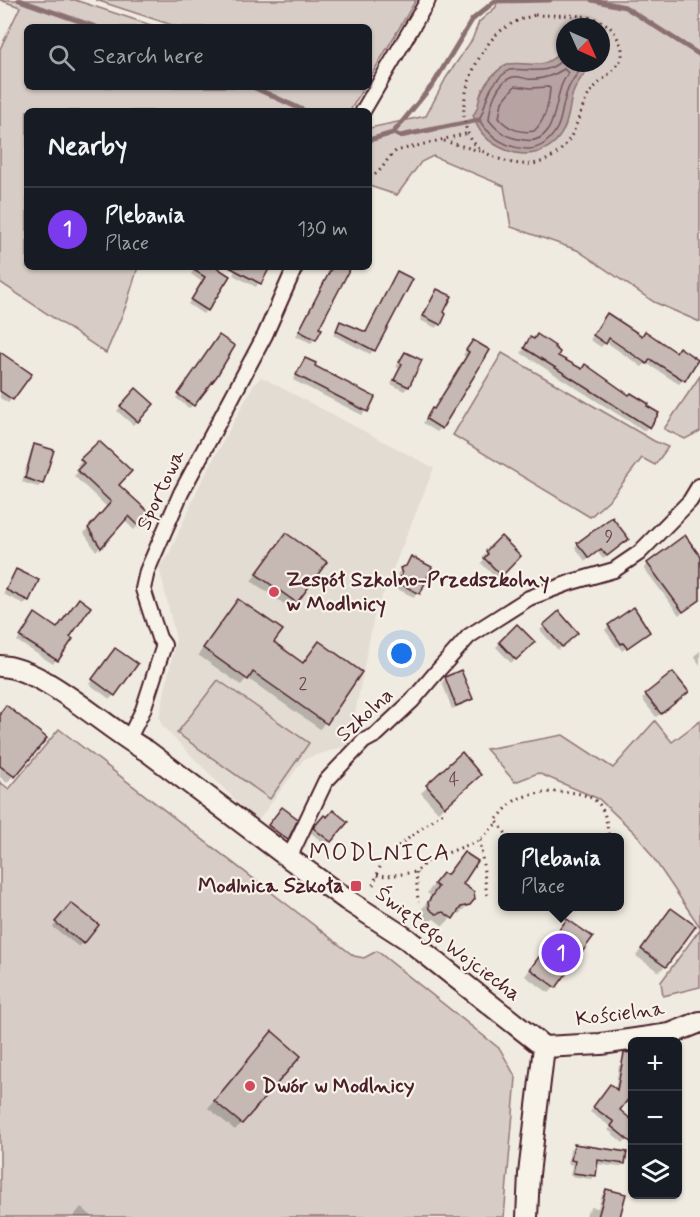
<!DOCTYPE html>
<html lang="en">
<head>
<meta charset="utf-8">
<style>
  :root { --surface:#171b24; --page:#242831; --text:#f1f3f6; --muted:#9ea1a6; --line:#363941; --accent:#7c3aed }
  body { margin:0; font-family:Mynerve,sans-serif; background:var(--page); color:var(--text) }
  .controls { position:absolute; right:18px; bottom:18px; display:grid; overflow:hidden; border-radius:9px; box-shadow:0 2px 4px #0004 }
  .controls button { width:54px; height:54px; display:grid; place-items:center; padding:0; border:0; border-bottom:2px solid var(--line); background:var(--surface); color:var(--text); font:30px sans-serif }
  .compass { position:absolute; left:556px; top:18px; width:54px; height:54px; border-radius:50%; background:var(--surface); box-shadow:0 2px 4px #0004; rotate:135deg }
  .you { position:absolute; left:402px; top:654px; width:21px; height:21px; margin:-15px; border:4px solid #fff; border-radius:50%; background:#1a73e8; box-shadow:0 0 0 9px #1a73e833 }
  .badge { display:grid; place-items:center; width:39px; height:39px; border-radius:50%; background:var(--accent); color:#fff; font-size:20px; font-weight:700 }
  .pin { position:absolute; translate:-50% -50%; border:3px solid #fff; box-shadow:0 2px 6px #0006 }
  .popup { position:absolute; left:498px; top:833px; width:126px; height:78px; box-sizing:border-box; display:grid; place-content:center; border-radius:9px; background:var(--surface); filter:drop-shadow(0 2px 4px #0005); font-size:20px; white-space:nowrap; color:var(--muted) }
  .popup b { font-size:22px; color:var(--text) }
  .popup::after { content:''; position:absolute; left:50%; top:100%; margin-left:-12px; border:12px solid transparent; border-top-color:var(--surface) }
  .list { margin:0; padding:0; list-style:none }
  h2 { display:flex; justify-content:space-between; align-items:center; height:78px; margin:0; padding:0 24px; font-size:26px }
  h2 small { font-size:20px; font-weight:400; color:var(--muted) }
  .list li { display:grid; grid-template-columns:39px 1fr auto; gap:18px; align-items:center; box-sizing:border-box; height:84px; padding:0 24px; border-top:2px solid var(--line) }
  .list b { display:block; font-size:22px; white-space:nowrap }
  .list p { margin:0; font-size:20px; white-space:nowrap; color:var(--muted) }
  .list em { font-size:20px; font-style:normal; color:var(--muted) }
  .icon { flex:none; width:33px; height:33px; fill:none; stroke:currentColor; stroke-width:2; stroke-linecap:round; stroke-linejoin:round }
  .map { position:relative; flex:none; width:700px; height:1217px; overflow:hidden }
  .search { position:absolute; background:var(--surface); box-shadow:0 2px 4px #0004; left:24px; top:24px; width:348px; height:66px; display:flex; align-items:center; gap:15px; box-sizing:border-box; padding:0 21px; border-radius:9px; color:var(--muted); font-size:22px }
  .panel { position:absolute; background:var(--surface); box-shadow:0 2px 4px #0004; left:24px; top:108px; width:348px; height:162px; border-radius:9px }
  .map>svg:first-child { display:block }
  .built { fill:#e3dcd2 }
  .green { fill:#d8cdc6; stroke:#917678; stroke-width:1.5; fill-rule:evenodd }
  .water { fill:#b7a4a2; stroke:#8b6f72; stroke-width:1.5 }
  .shadow { fill:#0003 }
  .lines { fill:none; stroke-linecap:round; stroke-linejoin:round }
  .shore { stroke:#76545b; stroke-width:1.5 }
  .stream { stroke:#8b6f72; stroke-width:5 }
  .building { fill:#c6b8b3; stroke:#4a1f2b; stroke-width:1.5 }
  .street-casing { stroke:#4a1f2b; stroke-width:18 }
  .secondary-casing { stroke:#4a1f2b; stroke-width:24 }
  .path { stroke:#4a1f2b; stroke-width:3; stroke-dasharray:1.5 4.5; stroke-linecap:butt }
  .street { stroke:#f7f3e8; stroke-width:14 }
  .secondary { stroke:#f7f3e8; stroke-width:20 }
  .poi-dot { fill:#d1495b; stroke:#f7f3e8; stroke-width:2 }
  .labels { text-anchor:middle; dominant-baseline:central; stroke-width:4.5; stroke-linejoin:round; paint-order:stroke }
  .number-label { font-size:18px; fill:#69454d }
  .street-label { font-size:21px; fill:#4a1f2b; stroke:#f7f3e8 }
  .poi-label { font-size:21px; font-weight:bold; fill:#4a1f2b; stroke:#f7f3e8; text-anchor:start }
  .quarter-label { font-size:24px; letter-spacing:1.5px; fill:#4a1f2b; stroke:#f7f3e8 }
</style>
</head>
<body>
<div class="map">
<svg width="700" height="1217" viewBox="0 0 700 1217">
  <rect width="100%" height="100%" fill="#f0ebe0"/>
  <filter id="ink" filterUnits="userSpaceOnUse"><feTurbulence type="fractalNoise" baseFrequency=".0167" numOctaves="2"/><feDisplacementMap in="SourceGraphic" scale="12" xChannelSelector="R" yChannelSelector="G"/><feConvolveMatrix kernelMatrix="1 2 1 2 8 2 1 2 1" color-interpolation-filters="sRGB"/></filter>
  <g filter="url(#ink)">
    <polygon class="built" points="261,377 434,468 374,616 349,745 304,759 257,822 163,727 159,718 176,639 159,567 170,552 199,486 253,386"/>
    <g class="green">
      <polygon points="0,0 75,0 157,27 27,27 27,87 364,87 350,111 27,111 27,267 138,267 126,306 106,353 0,282 0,49 20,7"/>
      <polygon points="96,0 416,0 369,79 369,27 178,27"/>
      <path d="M497 0H700V322L654 302 577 250 511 227 504 186 433 156 421 162 397 195 369 186V128L426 116 446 78 472 40 479 22 496 7ZM565 27H601V63H565Z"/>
      <polygon points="502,353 654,441 668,447 655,465 642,458 611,498 590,517 453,435"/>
      <polygon points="700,376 700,431 685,439 664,429"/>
      <polygon points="218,680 309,743 270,799 177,733"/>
      <polygon points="655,721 672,742 700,721 700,927 639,837 599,799 538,773 515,782 486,749 563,735 613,768"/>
      <polygon points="59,729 354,956 364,958 377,951 500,1049 516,1078 504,1217 0,1217 0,782 9,789"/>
      <polygon points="700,929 700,987 663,996 661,982"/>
    </g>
    <path class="water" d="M565 48V63H594C586 72 577 81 573 93 570 101 570 111 567 120 560 148 533 161 506 150 489 143 478 133 473 115 479 109 478 101 481 93 486 81 496 71 507 64 535 61 541 73 565 48Z"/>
    <g class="shadow">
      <polygon points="196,267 213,267 207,310 203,314 188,304 202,282 191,274"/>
      <polygon points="237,267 268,267 256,287 233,275"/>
      <polygon points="331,267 347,267 317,328 315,339 311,343 296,336"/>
      <polygon points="398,273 374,350 370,354 333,335 341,323 365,333 393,277"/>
      <polygon points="437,291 442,313 440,324 436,328 420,320"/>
      <polygon points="603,319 641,337 645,333 683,380 679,384 646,363 642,367 606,342 601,347 590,340"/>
      <polygon points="531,339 556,356 648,427 644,431 521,353"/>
      <polygon points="216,340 193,405 189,408 176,398"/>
      <polygon points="473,341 441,428 437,432 423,423 428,414 434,411 466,357 463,355"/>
      <polygon points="405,353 420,361 408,387 404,391 391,384 399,368 396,367"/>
      <polygon points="0,360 12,399 8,403 0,398"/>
      <polygon points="305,360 313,367 373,398 366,411 362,415 293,380"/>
      <polygon points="132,394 137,421 133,425 117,411"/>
      <polygon points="99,443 117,485 149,514 134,530 124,520 96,551 84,533 108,508 74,476 81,469 77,465"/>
      <polygon points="35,446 42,483 38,487 22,482 31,450"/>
      <polygon points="286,535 296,602 290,608 251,581"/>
      <polygon points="501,538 519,556 497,579 481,563 485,558 483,556"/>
      <polygon points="624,543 603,559 597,551 585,561 575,547 578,544"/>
      <polygon points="411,558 418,593 414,597 395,588 399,579 397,574 404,568"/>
      <polygon points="700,559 700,600 679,615 644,568 648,564"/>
      <polygon points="16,571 28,600 24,604 3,594"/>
      <polygon points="232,607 272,643 302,664 319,643 360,672 320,729 247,678 241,685 198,655"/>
      <polygon points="559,614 576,633 558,650 540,630"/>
      <polygon points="32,618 71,639 53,664 17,641"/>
      <polygon points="517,626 532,642 511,663 496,647"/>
      <polygon points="609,626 644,635 622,651 619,646 617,647 605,630"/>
      <polygon points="700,651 700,665 694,656"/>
      <polygon points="111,654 114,695 110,699 89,684"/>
      <polygon points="673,674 683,696 656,717 642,699"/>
      <polygon points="446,678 471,699 467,703 452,709 442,682"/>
      <polygon points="0,713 44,738 7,783 0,777"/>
      <polygon points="462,755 473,781 438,812 421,793"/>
      <polygon points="278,813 296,819 282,843 265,829"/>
      <polygon points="320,821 346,822 326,845 310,832"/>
      <polygon points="465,854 461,884 469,904 460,913 454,915 443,926 434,919 427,922 421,918 420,912 431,896 427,893 435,883 446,876"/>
      <polygon points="67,909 97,926 79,947 53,927"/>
      <polygon points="671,910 665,966 659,972 636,956"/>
      <polygon points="567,920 555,987 549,993 525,976"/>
      <polygon points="266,1040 299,1056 235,1130 208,1108"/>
      <polygon points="623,1062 617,1110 627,1139 623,1143 608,1130 611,1127 590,1112 606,1090 615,1090 619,1066"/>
      <polygon points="574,1146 624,1163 620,1167 596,1164 595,1175 591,1179 570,1176 572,1165 568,1164 570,1150"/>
      <polygon points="607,1190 618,1217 586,1217 587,1212 592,1207 598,1208 602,1195"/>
      <polygon points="81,1207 93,1217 73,1217"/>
    </g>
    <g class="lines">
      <g class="shore">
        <path d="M565 57C546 78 532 67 509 70 492 82 488 92 483 111 482 113 480 118 480 119 480 124 485 128 488 131 500 145 529 156 545 143 565 126 559 111 568 89 572 79 579 71 586 63"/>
        <path d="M564 69 568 73C565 78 561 84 560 90 554 109 554 145 524 140 508 138 499 133 489 120 490 106 496 81 513 77 518 76 523 78 528 79 540 80 553 76 564 69Z"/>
        <path d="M515 86 531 88 548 87 550 88C549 104 546 120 534 131 520 134 507 128 499 118L502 102Z"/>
      </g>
      <g class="stream">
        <polyline points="19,0 96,27"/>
        <polyline points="592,0 625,7 700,55"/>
        <polyline points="253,87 305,111"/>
        <polyline points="393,133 400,136 479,120"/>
        <polyline points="369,140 393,133 434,83 472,20 495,1 550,0"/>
      </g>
    </g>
    <g class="building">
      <polygon points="189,267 216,267 230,276 208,311 191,300 205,277"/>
      <polygon points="229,267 270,267 261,284"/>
      <polygon points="332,267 351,267 319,328 322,329 316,340 299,331"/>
      <polygon points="397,271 413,279 375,351 336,331 340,321 366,332"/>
      <polygon points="437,289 452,296 444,312 446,314 441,325 423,316"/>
      <polygon points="607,313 642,336 645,331 676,352 679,347 698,360 685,381 650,359 647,364 609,338 606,344 593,335"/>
      <polygon points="537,334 555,346 554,347 560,352 558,356 582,369 585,364 629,395 631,393 649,404 647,406 659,413 650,428 524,348 530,337 534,339"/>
      <polygon points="219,335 235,346 217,376 194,406 178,394"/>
      <polygon points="473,340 490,350 442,429 426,419 432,408 434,409 457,372 469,352 466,350"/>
      <polygon points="0,352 32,374 13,400 0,391"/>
      <polygon points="405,352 422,360 409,387 394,380 402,364 399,362"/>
      <polygon points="305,358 316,363 315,366 375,397 368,412 296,375"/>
      <polygon points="136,388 154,404 138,422 120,406"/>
      <polygon points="99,441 132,471 119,485 151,514 140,527 129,516 101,548 88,528 111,502 77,470 84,463 80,459"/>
      <polygon points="34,444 54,450 43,484 25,478"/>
      <polygon points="612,517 629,539 607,556 601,549 589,558 577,543"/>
      <polygon points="286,533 327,562 297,603 256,574"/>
      <polygon points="685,535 700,556 700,600 683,612 647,563"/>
      <polygon points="501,536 521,556 502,576 484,558 488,554 486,551"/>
      <polygon points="411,556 432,567 420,594 398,583 402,574 400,568 406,566"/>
      <polygon points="16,569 39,580 29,601 6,590"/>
      <polygon points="79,598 91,607 70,637 73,639 58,661 20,637 35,613 57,628"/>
      <polygon points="238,599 283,630 274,642 303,663 319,641 362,672 327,724 253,672 248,680 203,648"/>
      <polygon points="634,607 650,632 627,648 623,643 621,644 608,625"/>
      <polygon points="559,611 578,633 562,647 543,625"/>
      <polygon points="517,624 535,642 516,660 499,642"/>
      <polygon points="115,648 138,664 115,696 92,679"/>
      <polygon points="461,670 473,699 456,706 445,677"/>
      <polygon points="673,672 689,692 661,714 645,694"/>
      <polygon points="6,705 47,738 15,777 0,766 0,713"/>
      <polygon points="462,752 481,775 445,807 426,785"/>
      <polygon points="282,807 298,819 288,840 268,825"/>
      <polygon points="333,810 348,822 331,842 313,828 324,815 327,817"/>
      <polygon points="464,852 478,861 463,884 474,892 475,899 470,905 461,907 453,919 443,912 436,914 429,909 428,902 438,887 434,884 443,873 447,875"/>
      <polygon points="71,903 99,925 84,944 55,922"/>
      <polygon points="671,908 696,926 666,967 641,949"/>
      <polygon points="567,919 593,937 556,988 530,969"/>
      <polygon points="272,1031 301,1056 242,1124 214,1101"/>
      <polygon points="633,1052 633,1093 620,1110 633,1121 633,1144 611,1126 614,1122 593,1107 610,1084 617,1090 624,1053"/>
      <polygon points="574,1144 627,1152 625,1164 598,1160 596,1176 573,1173 575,1161 571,1160"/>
      <polygon points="606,1189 626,1194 620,1217 598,1217"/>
    </g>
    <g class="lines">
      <g class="street-casing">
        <g id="street">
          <polyline points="363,111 428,0"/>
          <polyline points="128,740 143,710 164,645 159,638 143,589 147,571 181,493 265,335 295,267"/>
          <polyline points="289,858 325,782 364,741 377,734 412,701 434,675 469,636 529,598 572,582 614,570 639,553 690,501 699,486"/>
        </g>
      </g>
      <g class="secondary-casing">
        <g id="secondary">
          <path d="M0 666C45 668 106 729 147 751L289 858 347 900 407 939 544 1047"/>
          <polyline points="544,1047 601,1044 670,1034 700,1022"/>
          <polyline points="527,1217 529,1174 544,1047"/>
        </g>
      </g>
      <g class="path">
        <path d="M535 15C563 17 602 8 617 37 621 45 624 51 621 59 615 71 602 79 593 89 581 103 579 123 570 138 550 171 516 169 486 153 443 129 471 58 498 33 510 23 521 19 535 15Z"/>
        <polyline points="444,141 483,152"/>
        <path d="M369 174 374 175C384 169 386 158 396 151L469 133"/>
        <path d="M509 838 496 820C502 814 511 801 520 798 538 791 581 787 597 802 606 810 607 826 609 838"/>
        <polyline points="480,840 487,896"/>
        <polyline points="416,872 418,902"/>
        <polyline points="377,875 388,876 416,872 427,861 480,840 497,823"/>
        <polyline points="373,885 384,857 446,810"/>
      </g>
      <use href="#street" class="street"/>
      <use href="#secondary" class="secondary"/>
    </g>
  </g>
  <g class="poi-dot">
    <circle cx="274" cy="592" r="6"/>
    <rect x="350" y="880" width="12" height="12" rx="3"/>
    <circle cx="250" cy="1086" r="6"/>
  </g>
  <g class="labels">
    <g class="number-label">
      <text x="609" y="537">9</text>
      <text x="303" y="684">2</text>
      <text x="454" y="780">4</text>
    </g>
    <g class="street-label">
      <text transform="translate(161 490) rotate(-65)">Sportowa</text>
      <text transform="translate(365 715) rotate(-42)">Szkolna</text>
      <text transform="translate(448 944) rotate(37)">Świętego Wojciecha</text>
      <text transform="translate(620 1014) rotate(-7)">Kościelna</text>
    </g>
    <g class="poi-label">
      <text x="286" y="580">Zespół Szkolno-Przedszkolny<tspan x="286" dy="24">w Modlnicy</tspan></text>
      <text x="344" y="886" text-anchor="end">Modlnica Szkoła</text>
      <text x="262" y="1086">Dwór w Modlnicy</text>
    </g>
    <g class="quarter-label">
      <text x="380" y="853">MODLNICA</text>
    </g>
  </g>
</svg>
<div class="controls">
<button>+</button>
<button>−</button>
<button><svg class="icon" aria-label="layers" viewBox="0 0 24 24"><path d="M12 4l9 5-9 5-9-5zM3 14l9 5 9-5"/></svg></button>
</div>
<svg class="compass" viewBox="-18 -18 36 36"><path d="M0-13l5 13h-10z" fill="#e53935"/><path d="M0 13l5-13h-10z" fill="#9ea1a6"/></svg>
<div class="you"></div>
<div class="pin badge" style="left:561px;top:953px">1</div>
<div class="popup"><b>Plebania</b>Place</div>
<div class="search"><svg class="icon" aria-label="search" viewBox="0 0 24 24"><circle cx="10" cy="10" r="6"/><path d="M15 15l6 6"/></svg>Search here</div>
<section class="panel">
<h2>Nearby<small></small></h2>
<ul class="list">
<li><span class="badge">1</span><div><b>Plebania</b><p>Place</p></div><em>130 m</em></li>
</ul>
</section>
</div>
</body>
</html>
